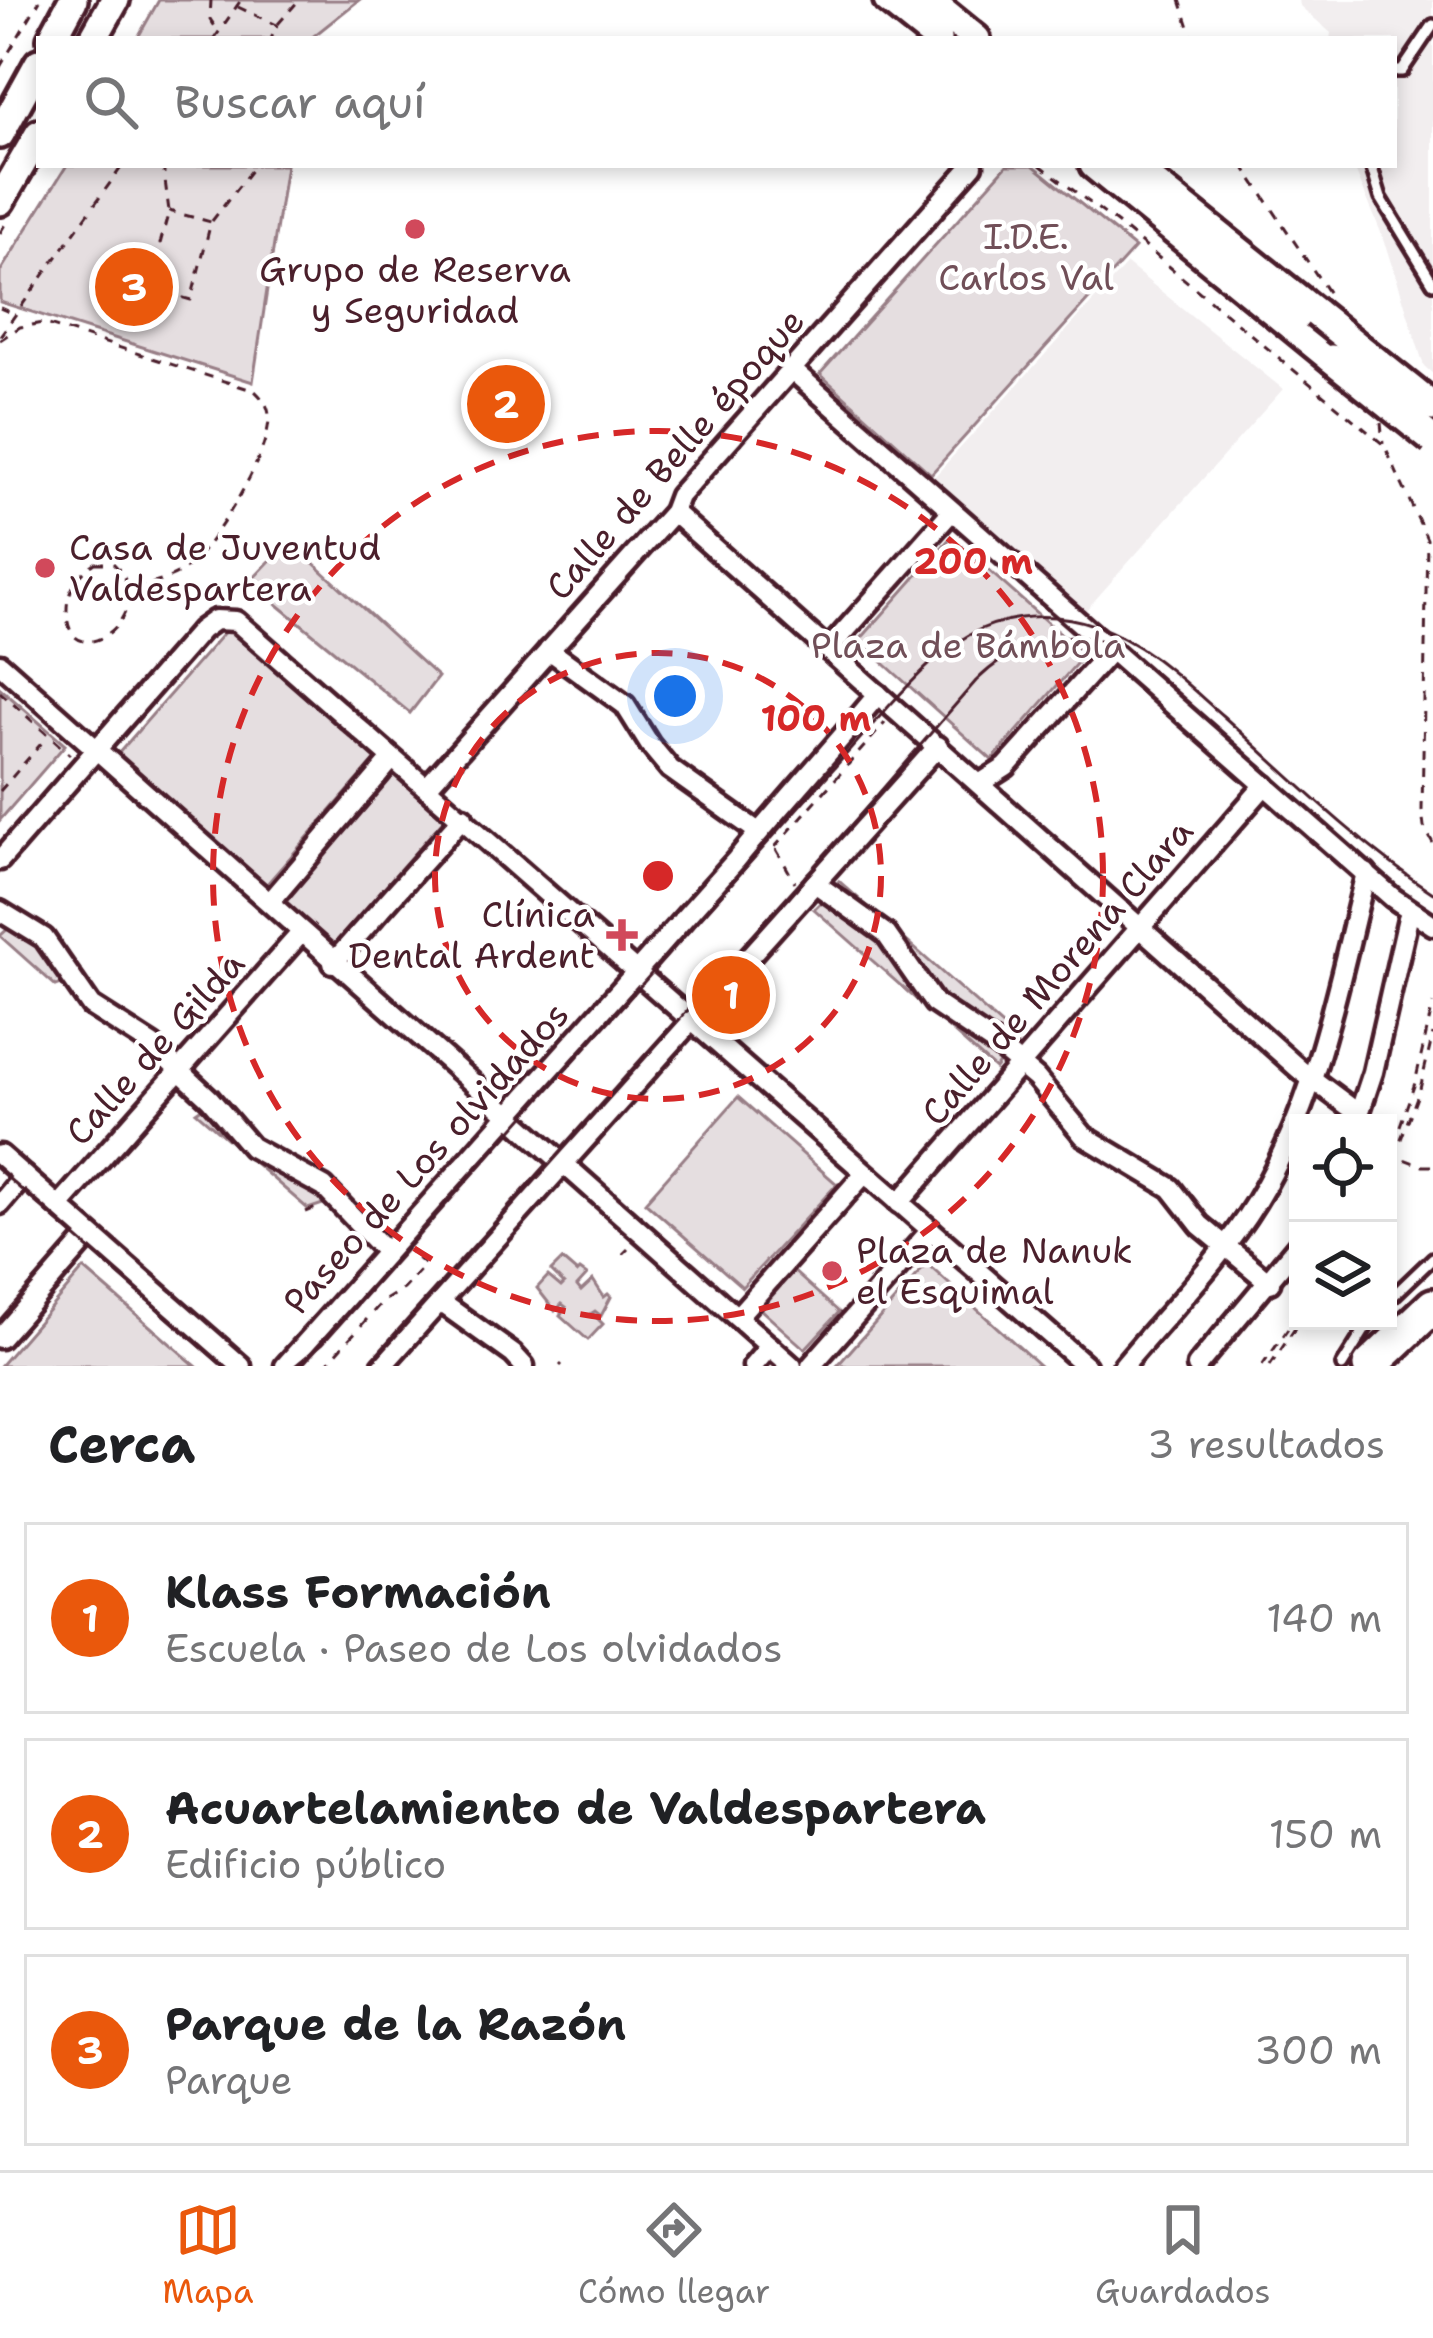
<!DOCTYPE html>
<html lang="es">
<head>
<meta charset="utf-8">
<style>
  :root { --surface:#fff; --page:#f6f6f6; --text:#202124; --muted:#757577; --line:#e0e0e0; --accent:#ea580c }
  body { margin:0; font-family:"Shantell Sans",sans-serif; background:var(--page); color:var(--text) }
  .controls { position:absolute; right:36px; bottom:36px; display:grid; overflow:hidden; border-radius:0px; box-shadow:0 6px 18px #0003 }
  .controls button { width:108px; height:108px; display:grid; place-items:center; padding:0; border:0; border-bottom:3px solid var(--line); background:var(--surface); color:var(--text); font:60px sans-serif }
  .you { position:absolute; left:675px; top:696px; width:42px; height:42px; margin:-30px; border:9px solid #fff; border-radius:50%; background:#1a73e8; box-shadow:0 0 0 18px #1a73e833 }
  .badge { display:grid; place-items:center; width:78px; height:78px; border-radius:50%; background:var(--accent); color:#fff; font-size:39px; font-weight:700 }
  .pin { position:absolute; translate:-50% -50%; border:6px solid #fff; box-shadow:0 3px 12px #0006 }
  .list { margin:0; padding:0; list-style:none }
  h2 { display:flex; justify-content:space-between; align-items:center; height:156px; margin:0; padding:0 48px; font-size:51px }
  h2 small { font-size:39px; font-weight:400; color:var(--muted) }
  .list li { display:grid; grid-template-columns:78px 1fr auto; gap:36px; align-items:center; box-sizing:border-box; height:192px; margin:0 24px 24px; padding:0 24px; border:3px solid var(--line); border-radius:0px }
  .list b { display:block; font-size:45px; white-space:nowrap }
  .list p { margin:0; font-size:39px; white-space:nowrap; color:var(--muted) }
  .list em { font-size:39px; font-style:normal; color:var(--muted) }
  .icon { flex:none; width:66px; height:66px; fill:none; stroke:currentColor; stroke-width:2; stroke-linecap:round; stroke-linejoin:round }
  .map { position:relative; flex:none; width:1433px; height:1366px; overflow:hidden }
  .search { position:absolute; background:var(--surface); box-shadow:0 6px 18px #0003; left:36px; right:36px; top:36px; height:132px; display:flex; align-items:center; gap:30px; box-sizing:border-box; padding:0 42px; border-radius:0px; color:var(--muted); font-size:45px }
  .sheet { height:804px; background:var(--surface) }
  nav { display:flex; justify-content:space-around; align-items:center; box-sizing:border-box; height:168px; border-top:3px solid var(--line); background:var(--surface); font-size:33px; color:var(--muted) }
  nav a { display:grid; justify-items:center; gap:6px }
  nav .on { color:var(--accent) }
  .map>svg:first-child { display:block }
  .built { fill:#f2eeef }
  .green { fill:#e5dee0; stroke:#987e86; stroke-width:3 }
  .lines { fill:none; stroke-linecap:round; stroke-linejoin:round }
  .lane-casing { stroke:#4a1f2b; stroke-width:18 }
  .street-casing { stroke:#4a1f2b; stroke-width:27 }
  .primary-casing { stroke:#4a1f2b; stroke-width:36 }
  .highway-casing { stroke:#4a1f2b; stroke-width:42 }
  .path { stroke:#4a1f2b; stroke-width:3; stroke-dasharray:9 9; stroke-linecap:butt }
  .lane { stroke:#fff; stroke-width:9 }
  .street { stroke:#fff; stroke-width:18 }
  .primary { stroke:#fff; stroke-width:27 }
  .highway { stroke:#fff; stroke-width:33 }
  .tram { stroke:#4a1f2b; stroke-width:3 }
  .primary-bridge-casing { stroke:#4a1f2b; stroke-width:36; stroke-linecap:butt }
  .path-bridge { stroke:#4a1f2b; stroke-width:3; stroke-dasharray:9 9; stroke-linecap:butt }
  .primary-bridge { stroke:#fff; stroke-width:27 }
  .ring { fill:none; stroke:#d62828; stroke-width:6; stroke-dasharray:21 15 }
  .poi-dot { fill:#d1495b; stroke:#fff; stroke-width:4.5 }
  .labels { text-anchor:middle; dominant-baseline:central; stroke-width:9; stroke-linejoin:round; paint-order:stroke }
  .park-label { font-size:36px; fill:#714f58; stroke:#fff }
  .poi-label { font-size:36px; fill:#4a1f2b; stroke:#fff; text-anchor:start }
  .street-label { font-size:36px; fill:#4a1f2b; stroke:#fff }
  .centre { fill:#d62828; stroke:#fff; stroke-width:6 }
  .ring-label { font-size:36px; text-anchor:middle; font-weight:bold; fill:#d62828; stroke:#fff; stroke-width:9; stroke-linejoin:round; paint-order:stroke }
</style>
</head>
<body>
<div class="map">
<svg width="1433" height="1366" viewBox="0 0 1433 1366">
  <rect width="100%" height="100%" fill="#fff"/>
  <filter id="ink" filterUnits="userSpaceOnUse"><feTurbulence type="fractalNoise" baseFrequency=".00833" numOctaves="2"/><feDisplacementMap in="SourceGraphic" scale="24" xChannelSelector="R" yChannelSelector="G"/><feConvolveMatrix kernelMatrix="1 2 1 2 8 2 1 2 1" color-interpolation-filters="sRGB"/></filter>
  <g filter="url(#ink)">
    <g class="built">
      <polygon points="1299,0 1433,0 1433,374 1424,366 1387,247 1353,165 1394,165 1394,39 1330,39 1331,33 1300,6"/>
      <polygon points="1127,264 1283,389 1086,610 934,477"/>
    </g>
    <g class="green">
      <polygon points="159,0 359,0 310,39 137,39"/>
      <polygon points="67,165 286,165 253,382 0,302 0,272"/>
      <polygon points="1007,165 1033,165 1135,248 931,474 820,374"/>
      <polygon points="951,537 1084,655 992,760 859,641"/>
      <polygon points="283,547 308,558 438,677 410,713 250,582"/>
      <polygon points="227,629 376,759 266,885 117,755"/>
      <polygon points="0,688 65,745 0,820"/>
      <polygon points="395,770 447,816 329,950 277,904"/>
      <polygon points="839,881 1019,1041 1012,1049 942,999 895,933 832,889"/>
      <polygon points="822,901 880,941 929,1009 1001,1061 995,1069 814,909"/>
      <polygon points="10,927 42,949 64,983 56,986 0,936"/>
      <polygon points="738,1097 837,1184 742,1287 645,1202"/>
      <polygon points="206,1105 258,1161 308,1185 329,1202 308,1209 196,1112"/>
      <polygon points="562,1260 577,1273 580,1270 587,1275 577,1286 581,1291 593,1280 604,1297 608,1294 611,1297 601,1316 595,1311 592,1313 603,1324 588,1340 560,1315 566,1307 562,1304 555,1311 537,1288 548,1276 561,1287 564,1284 551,1271"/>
      <polygon points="927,1264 1040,1366 837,1366"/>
      <polygon points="84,1269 196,1366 0,1366"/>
      <polygon points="792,1270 839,1312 805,1349 759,1308"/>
    </g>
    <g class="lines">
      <g class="lane-casing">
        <g id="lane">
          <polyline points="1394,71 1402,71 1433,25"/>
          <polyline points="1371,165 1381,198 1433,283"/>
          <polyline points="1388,1301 1433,1258"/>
          <polyline points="1342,1366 1370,1321"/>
        </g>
      </g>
      <g class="street-casing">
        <g id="street">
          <polyline points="791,369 1393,898 1433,925"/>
          <polyline points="673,512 1300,1070 1359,1114"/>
          <polyline points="549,650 625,705 650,745 670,769 757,831"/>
          <polyline points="828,650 951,512"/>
          <polyline points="0,664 792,1366"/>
          <polyline points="981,783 1006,767 1111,650"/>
          <polyline points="427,787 673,512 679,496 973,165"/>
          <polyline points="0,860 201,630 215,620 236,621 1086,1366"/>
          <polyline points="815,883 886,934 934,1003 998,1046 1036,1078 1084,1136 1171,1188 1200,1225 1270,1283"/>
          <polyline points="270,902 392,759"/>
          <polyline points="0,911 44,938 91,1006 152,1045 210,1099 251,1147 324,1187 385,1251"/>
          <polyline points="333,963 463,817"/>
          <polyline points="1356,1123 1373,1072 1408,918"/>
          <polyline points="0,1155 241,1366"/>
          <polyline points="899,1203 1265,785"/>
          <polyline points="0,1204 24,1176"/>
          <polyline points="59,1206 301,933"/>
          <polyline points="442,1303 513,1354 524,1366"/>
          <polyline points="737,1317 865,1173"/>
          <polyline points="0,1338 90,1235"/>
          <path d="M285 1366 736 860C782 804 832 750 878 694"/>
          <polyline points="382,1366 938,746"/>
          <polyline points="753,1366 770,1346"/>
          <polyline points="811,1366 931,1230"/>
          <path d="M1123 1366C1167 1313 1219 1262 1256 1202 1317 1103 1338 984 1366 873"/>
          <polyline points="1197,1366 1298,1245"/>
        </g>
      </g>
      <g class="primary-casing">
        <g id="primary">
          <polyline points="888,0 937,39"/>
          <polyline points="928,0 976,39"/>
          <polyline points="52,39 73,0"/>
          <polyline points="93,39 115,0"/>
          <polyline points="0,134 39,63"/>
          <polyline points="1094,165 1332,359"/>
          <polyline points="1131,165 1316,313"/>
          <polyline points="0,201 39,134"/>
        </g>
      </g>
      <g class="highway-casing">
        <polyline id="highway" points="1370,1366 1433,1306"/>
      </g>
      <g class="path">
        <polyline points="211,0 210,19 218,31"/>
        <polyline points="1180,0 1193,39"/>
        <polyline points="238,7 277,25 271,39"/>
        <polyline points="278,24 299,0"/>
        <polyline points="214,39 241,0"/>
        <polyline points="0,67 40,0"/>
        <polyline points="163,165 169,211 148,288 191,300 211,222 169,211"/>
        <polyline points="1040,165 1118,224 1384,445 1427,539 1422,810 1424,827 1433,843"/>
        <polyline points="1243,165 1330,295"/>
        <polyline points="212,221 255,165"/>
        <polyline points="0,233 8,219"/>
        <polyline points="0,308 14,314"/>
        <polyline points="0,336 123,165"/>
        <path d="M0 340 20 327 43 323 255 391C262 398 268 404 269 415 271 453 217 539 190 565 173 580 150 584 129 589"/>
        <polyline points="1381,423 1383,444"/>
        <path d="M95 563H113C166 614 65 683 67 609 67 590 80 573 95 563Z"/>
        <polyline points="0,692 70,755"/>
        <polyline points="0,791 46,738"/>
        <polyline points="775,847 885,723"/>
        <polyline points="776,849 795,882"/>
        <polyline points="1388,1160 1415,1083 1433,1004"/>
        <polyline points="1422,1166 1433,1166"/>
        <polyline points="1388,1173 1420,1089 1433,1034"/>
        <polyline points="306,1212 321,1206"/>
        <polyline points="623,1254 628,1249"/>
        <polyline points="325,1366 382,1302 403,1289 425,1265 410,1252"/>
        <polyline points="560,1366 562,1364"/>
        <polyline points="1262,1366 1298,1315"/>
        <polyline points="1270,1366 1300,1321"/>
      </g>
      <use href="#lane" class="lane"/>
      <use href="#street" class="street"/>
      <use href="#primary" class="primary"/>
      <use href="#highway" class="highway"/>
      <g class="tram">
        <polyline points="0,1171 223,1366"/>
        <path d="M295 1366 323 1343 890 705C917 676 945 645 981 629 1018 613 1060 613 1097 626 1147 644 1184 682 1223 716 1291 777 1357 843 1433 893"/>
        <path d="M369 1366 783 904 976 681C1012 646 1053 629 1103 641"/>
      </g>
      <g class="primary-bridge-casing">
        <g id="primary-bridge">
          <polyline points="1316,313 1433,407"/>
          <polyline points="1332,359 1433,440"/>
        </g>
      </g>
      <polyline class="path-bridge" points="1388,1153 1422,1166"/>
      <use href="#primary-bridge" class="primary-bridge"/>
    </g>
  </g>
  <g class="ring">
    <circle cx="658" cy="876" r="223"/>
    <circle cx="658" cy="876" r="445"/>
  </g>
  <g class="poi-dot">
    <circle cx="415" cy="229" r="12"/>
    <circle cx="45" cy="568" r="12"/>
    <path d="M616 917h12v12h12v12h-12v12h-12v-12h-12v-12h12z"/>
    <circle cx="832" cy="1271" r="12"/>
  </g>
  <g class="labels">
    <g class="park-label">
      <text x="1026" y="236">I.D.E.<tspan x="1026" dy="41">Carlos Val</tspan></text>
      <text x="968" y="645">Plaza de Bámbola</text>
    </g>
    <g class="poi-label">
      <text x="415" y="269" text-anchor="middle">Grupo de Reserva<tspan x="415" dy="41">y Seguridad</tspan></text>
      <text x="69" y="547">Casa de Juventud<tspan x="69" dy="41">Valdespartera</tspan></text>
      <text x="595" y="914" text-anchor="end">Clínica<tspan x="595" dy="41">Dental Ardent</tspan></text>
      <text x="856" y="1250">Plaza de Nanuk<tspan x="856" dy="41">el Esquimal</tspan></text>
    </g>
    <g class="street-label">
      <text transform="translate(675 454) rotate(-49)">Calle de Belle époque</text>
      <text transform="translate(1057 972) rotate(-49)">Calle de Morena Clara</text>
      <text transform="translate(155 1048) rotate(-48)">Calle de Gilda</text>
      <text transform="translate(426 1158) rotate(-48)">Paseo de Los olvidados</text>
    </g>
  </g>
  <circle cx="658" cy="876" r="18" class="centre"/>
  <g class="ring-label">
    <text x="973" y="574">200 m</text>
    <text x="816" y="731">100 m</text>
  </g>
</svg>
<div class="controls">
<button><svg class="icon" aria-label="locate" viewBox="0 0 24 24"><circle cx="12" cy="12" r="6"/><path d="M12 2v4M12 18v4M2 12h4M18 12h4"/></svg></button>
<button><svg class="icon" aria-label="layers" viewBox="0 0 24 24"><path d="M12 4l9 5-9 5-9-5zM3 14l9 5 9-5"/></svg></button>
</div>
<div class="you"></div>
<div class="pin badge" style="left:731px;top:995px">1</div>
<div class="pin badge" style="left:506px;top:404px">2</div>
<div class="pin badge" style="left:134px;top:287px">3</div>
<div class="search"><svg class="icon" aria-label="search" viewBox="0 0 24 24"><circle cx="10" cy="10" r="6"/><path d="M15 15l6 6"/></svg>Buscar aquí</div>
</div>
<section class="sheet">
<h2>Cerca<small>3 resultados</small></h2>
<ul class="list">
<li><span class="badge">1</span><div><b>Klass Formación</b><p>Escuela · Paseo de Los olvidados</p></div><em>140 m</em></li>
<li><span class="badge">2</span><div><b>Acuartelamiento de Valdespartera</b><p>Edificio público</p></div><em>150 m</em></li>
<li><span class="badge">3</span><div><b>Parque de la Razón</b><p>Parque</p></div><em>300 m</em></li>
</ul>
</section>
<nav>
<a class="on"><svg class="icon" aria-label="map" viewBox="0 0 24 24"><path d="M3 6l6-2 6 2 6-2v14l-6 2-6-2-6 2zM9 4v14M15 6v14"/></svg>Mapa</a>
<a><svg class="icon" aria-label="directions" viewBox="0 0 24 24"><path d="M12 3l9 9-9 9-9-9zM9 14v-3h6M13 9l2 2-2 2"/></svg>Cómo llegar</a>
<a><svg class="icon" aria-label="saved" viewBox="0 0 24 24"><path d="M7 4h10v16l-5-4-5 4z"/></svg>Guardados</a>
</nav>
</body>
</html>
